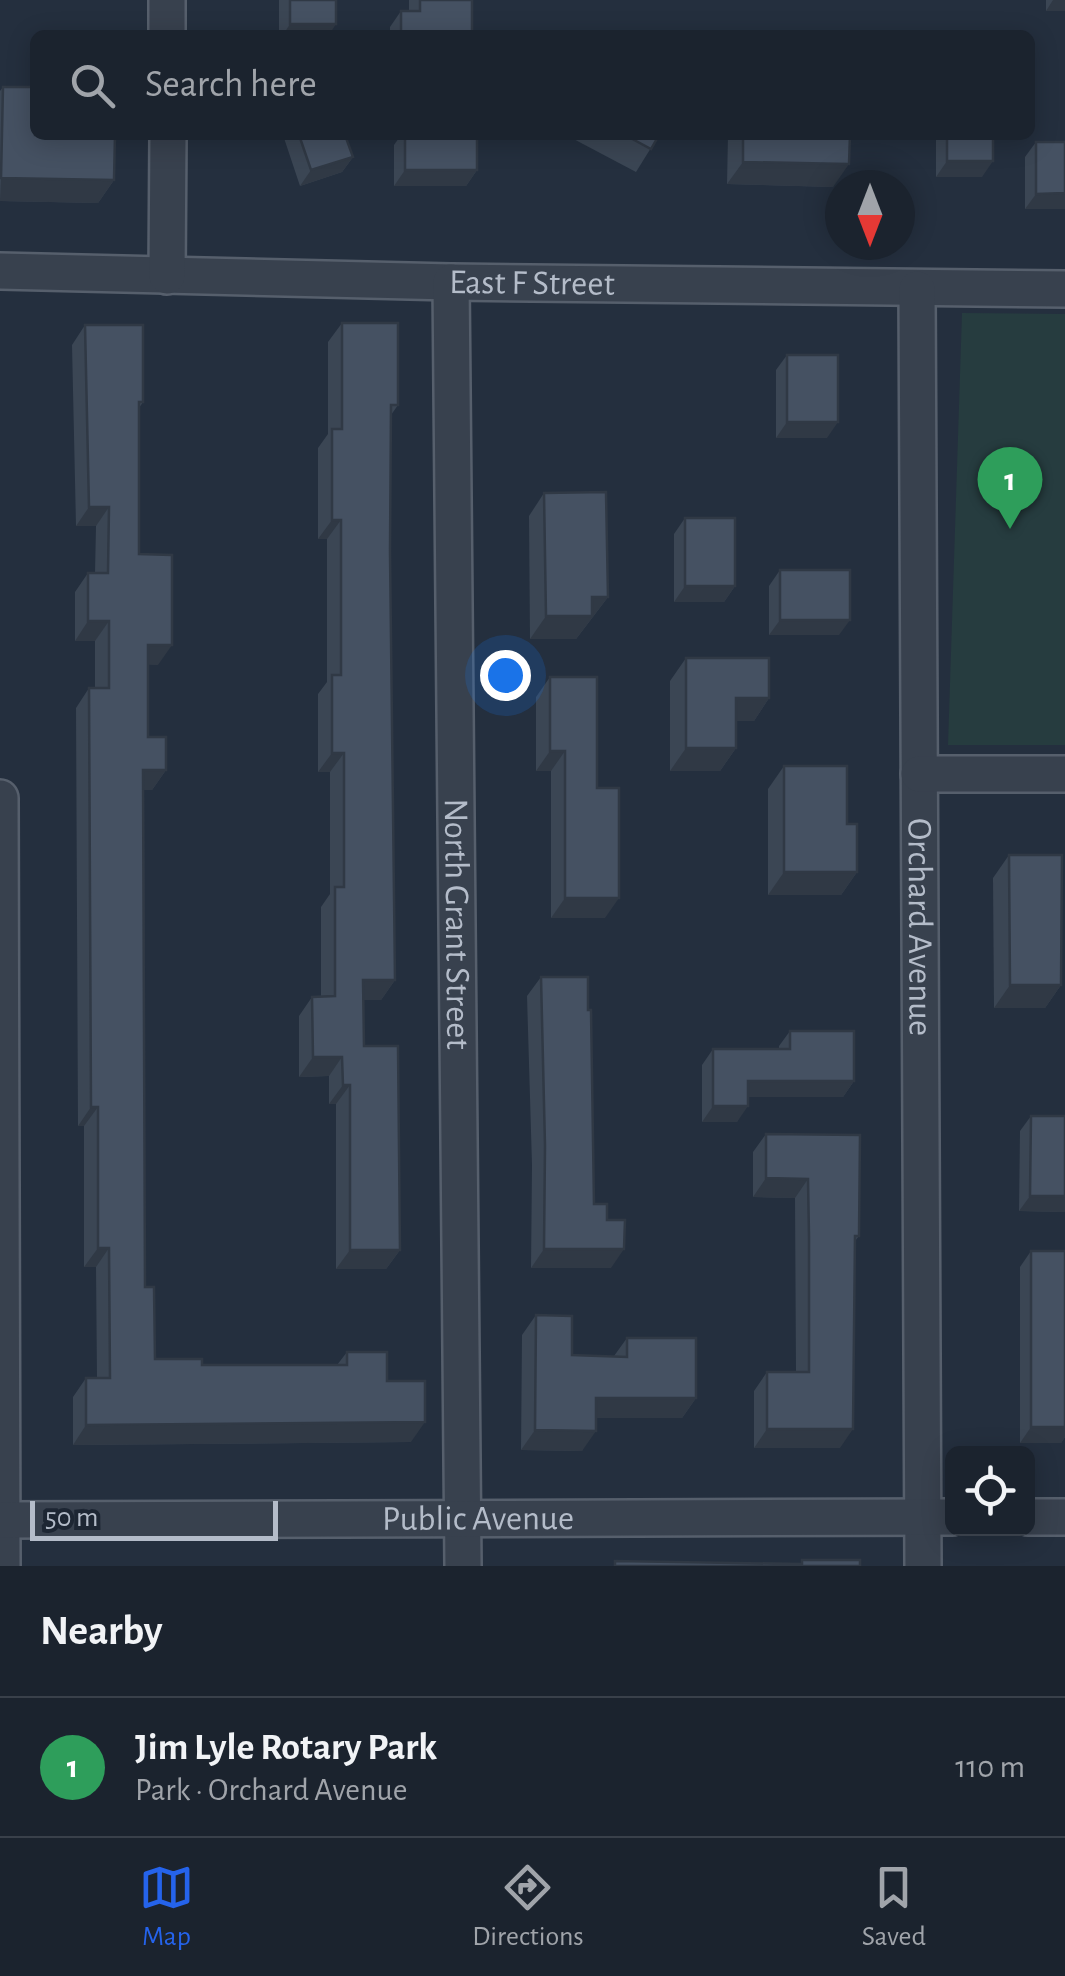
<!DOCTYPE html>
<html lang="en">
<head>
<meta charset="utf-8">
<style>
  :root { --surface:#1b232e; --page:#282f3a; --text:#f1f3f6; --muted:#a0a4aa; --line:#39404a; --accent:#2563eb }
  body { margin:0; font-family:"Alegreya Sans",sans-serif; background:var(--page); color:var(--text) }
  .controls { position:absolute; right:30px; bottom:30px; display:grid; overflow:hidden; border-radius:15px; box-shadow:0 5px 25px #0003 }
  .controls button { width:90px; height:90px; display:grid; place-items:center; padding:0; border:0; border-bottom:2px solid var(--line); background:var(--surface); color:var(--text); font:50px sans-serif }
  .compass { position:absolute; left:825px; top:170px; width:90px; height:90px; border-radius:50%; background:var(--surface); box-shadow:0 5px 25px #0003; rotate:180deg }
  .scale { position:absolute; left:30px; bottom:25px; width:248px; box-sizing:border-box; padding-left:10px; border:5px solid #b4bcc9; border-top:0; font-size:28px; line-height:35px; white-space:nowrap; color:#b4bcc9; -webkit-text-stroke:8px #1d2633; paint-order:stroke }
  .you { position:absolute; left:505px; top:675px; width:35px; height:35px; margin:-25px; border:8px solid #fff; border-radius:50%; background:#1a73e8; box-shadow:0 0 0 15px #1a73e833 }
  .badge { display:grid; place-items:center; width:65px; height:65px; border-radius:50%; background:var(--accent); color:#fff; font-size:32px; font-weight:700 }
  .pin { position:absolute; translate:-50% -82px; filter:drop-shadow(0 2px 5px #0008) }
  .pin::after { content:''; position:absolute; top:52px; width:35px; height:30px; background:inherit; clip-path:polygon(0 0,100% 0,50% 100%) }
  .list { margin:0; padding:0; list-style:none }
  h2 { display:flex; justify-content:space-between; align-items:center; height:130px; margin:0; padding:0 40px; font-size:42px }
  h2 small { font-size:32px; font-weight:400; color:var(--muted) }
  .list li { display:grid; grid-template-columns:65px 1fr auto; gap:30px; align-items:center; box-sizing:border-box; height:140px; padding:0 40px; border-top:2px solid var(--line) }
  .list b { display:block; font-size:38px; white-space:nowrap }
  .list p { margin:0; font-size:32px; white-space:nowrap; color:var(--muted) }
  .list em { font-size:32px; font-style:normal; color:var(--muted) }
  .icon { flex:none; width:55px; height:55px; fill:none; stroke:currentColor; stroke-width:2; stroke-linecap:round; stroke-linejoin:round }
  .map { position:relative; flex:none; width:1065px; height:1566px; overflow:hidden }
  .search { position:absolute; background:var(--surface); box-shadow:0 5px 25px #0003; left:30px; right:30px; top:30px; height:110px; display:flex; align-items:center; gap:25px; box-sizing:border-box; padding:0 35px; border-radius:15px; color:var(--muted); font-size:38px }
  .sheet { height:270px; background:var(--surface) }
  nav { display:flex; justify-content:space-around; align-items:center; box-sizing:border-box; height:140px; border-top:2px solid var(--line); background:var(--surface); font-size:28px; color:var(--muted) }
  nav a { display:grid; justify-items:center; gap:5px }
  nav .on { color:var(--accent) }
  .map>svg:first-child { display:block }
  .green { fill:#263c3f }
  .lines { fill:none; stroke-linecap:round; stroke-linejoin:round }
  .minor-casing { stroke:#565f6c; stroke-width:40 }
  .minor { stroke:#38414e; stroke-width:35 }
  .wall { fill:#3b4654 }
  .shaded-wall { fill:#303945 }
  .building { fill:#455162; stroke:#303945; stroke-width:2.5 }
  .labels { text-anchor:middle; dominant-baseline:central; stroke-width:8; stroke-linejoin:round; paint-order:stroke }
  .street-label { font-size:35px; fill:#b4bcc9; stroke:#1d2633 }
</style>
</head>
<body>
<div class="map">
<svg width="1065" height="1566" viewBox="0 0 1065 1566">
  <rect width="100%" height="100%" fill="#242f3e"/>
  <polygon class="green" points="962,313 1065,314 1065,745 948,745"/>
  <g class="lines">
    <g class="minor-casing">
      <g id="minor">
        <polyline points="167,0 167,35"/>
        <path id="s1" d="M0 271 451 282 1065 289"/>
        <polyline points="167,276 168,135"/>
        <path id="s2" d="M451 282 463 1566"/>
        <path id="s3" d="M917 289 923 1566"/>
        <polyline points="919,774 1065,774"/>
        <polyline points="0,798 2,1566"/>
        <polyline points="1028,1517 1065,1517"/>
        <path id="s4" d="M0 1520 952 1517"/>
      </g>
    </g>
    <use href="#minor" class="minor"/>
  </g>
  <g class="wall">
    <polygon points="279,0 336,0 329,35 279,35"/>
    <polygon points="409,0 472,0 472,35 390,35 390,27 401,11 409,11"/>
    <rect x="1046" y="0" width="19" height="11"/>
    <polygon points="3,87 114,180 98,203 0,201 0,91"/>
    <polygon points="283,135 345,135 353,157 342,172 300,186"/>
    <polygon points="401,135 477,135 477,170 466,186 394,186 394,145"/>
    <polygon points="566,135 659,135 636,172"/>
    <polygon points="728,135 850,135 833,187 727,184"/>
    <polygon points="936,135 993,135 982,177 936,177"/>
    <polygon points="1036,142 1065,209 1025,209 1025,157"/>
    <polygon points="342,323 398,405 391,415 390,552 395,980 381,1000 363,1000 364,1046 400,1250 386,1269 336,1269 336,1104 329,1104 329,1076 299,1077 299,1016 312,997 321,996 321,907 330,894 330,772 318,772 318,694 327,682 327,539 318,539 318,448 328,434 328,342"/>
    <polygon points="85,325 143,402 139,408 139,554 158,665 148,664 148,737 166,770 152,790 144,790 145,1287 155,1359 202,1365 337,1365 347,1352 387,1381 411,1442 73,1445 73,1397 86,1378 97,1378 96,1267 84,1267 84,1126 78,1126 76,708 89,688 95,688 95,641 75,641 75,592 88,573 95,573 96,526 76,526 72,345"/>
    <polygon points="787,355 827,438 776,438 776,370"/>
    <polygon points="544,493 608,597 576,639 530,639 529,516"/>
    <polygon points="685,518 735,586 724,602 674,602 674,534"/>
    <polygon points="780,570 839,635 769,635 769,586"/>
    <polygon points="686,658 769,698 754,721 736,721 736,748 720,771 670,771 670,681"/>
    <polygon points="550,677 597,788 605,918 551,918 551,771 536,771 536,697"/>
    <polygon points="784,766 847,824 857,872 841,895 768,895 768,789"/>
    <polygon points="1009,855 1061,985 1045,1008 994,1008 993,878"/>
    <polygon points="541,977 594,1204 607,1220 611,1268 531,1268 532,1165 527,996"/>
    <polygon points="790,1031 854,1081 843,1097 748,1097 737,1122 702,1122 702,1065 713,1049 779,1049 779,1046"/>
    <polygon points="1031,1116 1065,1212 1019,1211 1020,1131"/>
    <polygon points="766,1134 859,1236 855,1241 840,1448 754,1448 754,1391 767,1372 796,1372 795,1198 753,1197 753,1152"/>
    <polygon points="1031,1251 1065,1251 1065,1437 1061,1443 1020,1443 1020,1267"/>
    <polygon points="536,1315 572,1355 614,1356 627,1338 696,1398 682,1418 596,1418 582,1451 521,1450 522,1335"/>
  </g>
  <g class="shaded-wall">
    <polygon points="1053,0 1065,0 1065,11 1046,11"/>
    <polygon points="290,24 336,24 329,35 283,35"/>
    <polygon points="353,157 342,172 300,186 311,170"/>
    <polygon points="947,161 993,161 982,177 936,177"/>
    <polygon points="743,162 849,164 833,187 727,184"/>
    <polygon points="405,170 477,170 466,186 394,186"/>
    <polygon points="1,178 114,180 98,203 0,201"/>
    <polygon points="1065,193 1065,209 1025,209 1036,194"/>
    <polygon points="787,422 838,422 827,438 776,438"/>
    <polygon points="89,507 109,507 96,526 76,526"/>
    <polygon points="332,520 341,520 327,539 318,539"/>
    <polygon points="685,586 735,586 724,602 674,602"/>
    <polygon points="592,597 608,597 576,639 530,639 546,616"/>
    <polygon points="780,620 850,620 839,635 769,635"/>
    <polygon points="88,621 109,621 95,641 75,641"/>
    <polygon points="148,645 172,645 158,665 135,664"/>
    <polygon points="736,698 769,698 754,721 720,721"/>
    <polygon points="686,748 736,748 720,771 670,771"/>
    <polygon points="550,751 565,751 551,771 536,771"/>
    <polygon points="332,753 344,753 330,772 318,772"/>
    <polygon points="143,770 166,770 152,790 130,790"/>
    <polygon points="784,872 857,872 841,895 768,895"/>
    <polygon points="565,898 619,898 605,918 551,918"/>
    <polygon points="363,980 395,980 381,1000 349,1000"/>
    <polygon points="1010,985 1061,985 1045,1008 994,1008"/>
    <polygon points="313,1057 342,1057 329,1076 299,1077"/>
    <polygon points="748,1081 854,1081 843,1097 737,1097"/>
    <polygon points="343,1085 350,1085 336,1104 329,1104"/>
    <polygon points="713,1106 748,1106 737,1122 702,1122"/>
    <polygon points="91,1107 98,1107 84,1126 78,1126"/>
    <polygon points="766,1178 808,1179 795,1198 753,1197"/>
    <polygon points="1030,1196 1065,1196 1065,1212 1019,1211"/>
    <polygon points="98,1248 109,1248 96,1267 84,1267"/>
    <polygon points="544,1249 624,1249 611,1268 531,1268"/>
    <polygon points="350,1250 400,1250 386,1269 336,1269"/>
    <polygon points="596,1398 696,1398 682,1418 582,1418"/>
    <polygon points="425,1422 411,1442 73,1445 86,1425"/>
    <polygon points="1031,1427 1065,1427 1065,1437 1061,1443 1020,1443"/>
    <polygon points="767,1429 853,1429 840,1448 754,1448"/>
    <polygon points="535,1430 596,1431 582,1451 521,1450"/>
  </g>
  <g class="building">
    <rect x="290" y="0" width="46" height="24"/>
    <polygon points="420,0 472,0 472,35 401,35 401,11 420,11"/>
    <polygon points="3,87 35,87 35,135 115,135 114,180 1,178"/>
    <polygon points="299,135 345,135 353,157 311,170"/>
    <rect x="405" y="135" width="72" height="35"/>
    <polygon points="625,135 659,135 651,149"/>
    <polygon points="743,135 850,135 849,164 743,162"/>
    <rect x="947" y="135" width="46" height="26"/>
    <polygon points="1036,142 1065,142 1065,193 1036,194"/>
    <polygon points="342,323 398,323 398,405 391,405 390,552 395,980 363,980 364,1046 398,1046 400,1250 350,1250 350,1085 343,1085 342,1057 313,1057 312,997 335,996 335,887 344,887 344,753 332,753 332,675 341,675 341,520 332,520 332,429 342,429"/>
    <polygon points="85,325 143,325 143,402 139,402 139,554 172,555 172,645 148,645 148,737 166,737 166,770 143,770 145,1287 154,1287 155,1359 202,1359 202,1365 347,1365 347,1352 387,1352 387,1381 425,1381 425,1422 86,1425 86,1378 110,1378 109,1248 98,1248 98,1107 91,1107 89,688 109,688 109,621 88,621 88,573 108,573 109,507 89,507"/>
    <rect x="787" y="355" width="51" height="67"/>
    <polygon points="606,492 608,597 592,597 592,616 546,616 544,493"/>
    <rect x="685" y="518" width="50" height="68"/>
    <rect x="780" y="570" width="70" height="50"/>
    <polygon points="686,658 769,658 769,698 736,698 736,748 686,748"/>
    <polygon points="550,677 597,677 597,788 619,788 619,898 565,898 565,751 550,751"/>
    <polygon points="784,766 847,766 847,824 857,824 857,872 784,872"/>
    <polygon points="1009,855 1062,855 1061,985 1010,985"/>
    <polygon points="541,977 588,977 588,1010 591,1010 594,1204 607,1204 607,1220 625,1220 624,1249 544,1249 545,1146"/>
    <polygon points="790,1031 854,1031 854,1081 748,1081 748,1106 713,1106 713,1049 790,1049"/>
    <polygon points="1031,1116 1065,1116 1065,1196 1030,1196"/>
    <polygon points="766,1134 860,1135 859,1236 855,1236 853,1429 767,1429 767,1372 809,1372 809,1236 808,1179 766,1178"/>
    <rect x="1031" y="1251" width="34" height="176"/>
    <polygon points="536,1315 572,1316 572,1355 627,1357 627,1338 696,1338 696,1398 596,1398 596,1431 535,1430"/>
    <polygon points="802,1560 860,1560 860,1566 615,1566 615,1561 802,1564"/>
  </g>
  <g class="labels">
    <g class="street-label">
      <text stroke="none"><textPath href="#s1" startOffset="532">East F Street</textPath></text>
      <text stroke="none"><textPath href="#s2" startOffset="642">North Grant Street</textPath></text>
      <text stroke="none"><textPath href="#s3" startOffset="638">Orchard Avenue</textPath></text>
      <text stroke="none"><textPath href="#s4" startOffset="478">Public Avenue</textPath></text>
    </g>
  </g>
</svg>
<div class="controls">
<button><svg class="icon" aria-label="locate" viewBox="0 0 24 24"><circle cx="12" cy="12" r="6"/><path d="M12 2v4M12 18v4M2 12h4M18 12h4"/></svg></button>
</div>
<svg class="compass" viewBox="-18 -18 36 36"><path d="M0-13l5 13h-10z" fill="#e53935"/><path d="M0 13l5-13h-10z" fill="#a0a4aa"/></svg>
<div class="scale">50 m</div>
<div class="you"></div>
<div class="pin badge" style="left:1010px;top:529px;background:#2e9e5b">1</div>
<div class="search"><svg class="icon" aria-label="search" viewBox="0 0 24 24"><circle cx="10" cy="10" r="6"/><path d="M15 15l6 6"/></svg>Search here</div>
</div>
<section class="sheet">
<h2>Nearby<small></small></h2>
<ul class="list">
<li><span class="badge" style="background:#2e9e5b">1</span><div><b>Jim Lyle Rotary Park</b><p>Park · Orchard Avenue</p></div><em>110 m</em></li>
</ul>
</section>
<nav>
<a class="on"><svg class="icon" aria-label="map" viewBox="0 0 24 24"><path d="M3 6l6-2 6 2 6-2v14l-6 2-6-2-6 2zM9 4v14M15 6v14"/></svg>Map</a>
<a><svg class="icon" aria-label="directions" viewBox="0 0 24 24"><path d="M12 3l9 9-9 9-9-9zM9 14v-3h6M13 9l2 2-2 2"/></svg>Directions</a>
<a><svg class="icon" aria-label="saved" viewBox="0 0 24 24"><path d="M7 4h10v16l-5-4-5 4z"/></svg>Saved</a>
</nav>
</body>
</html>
